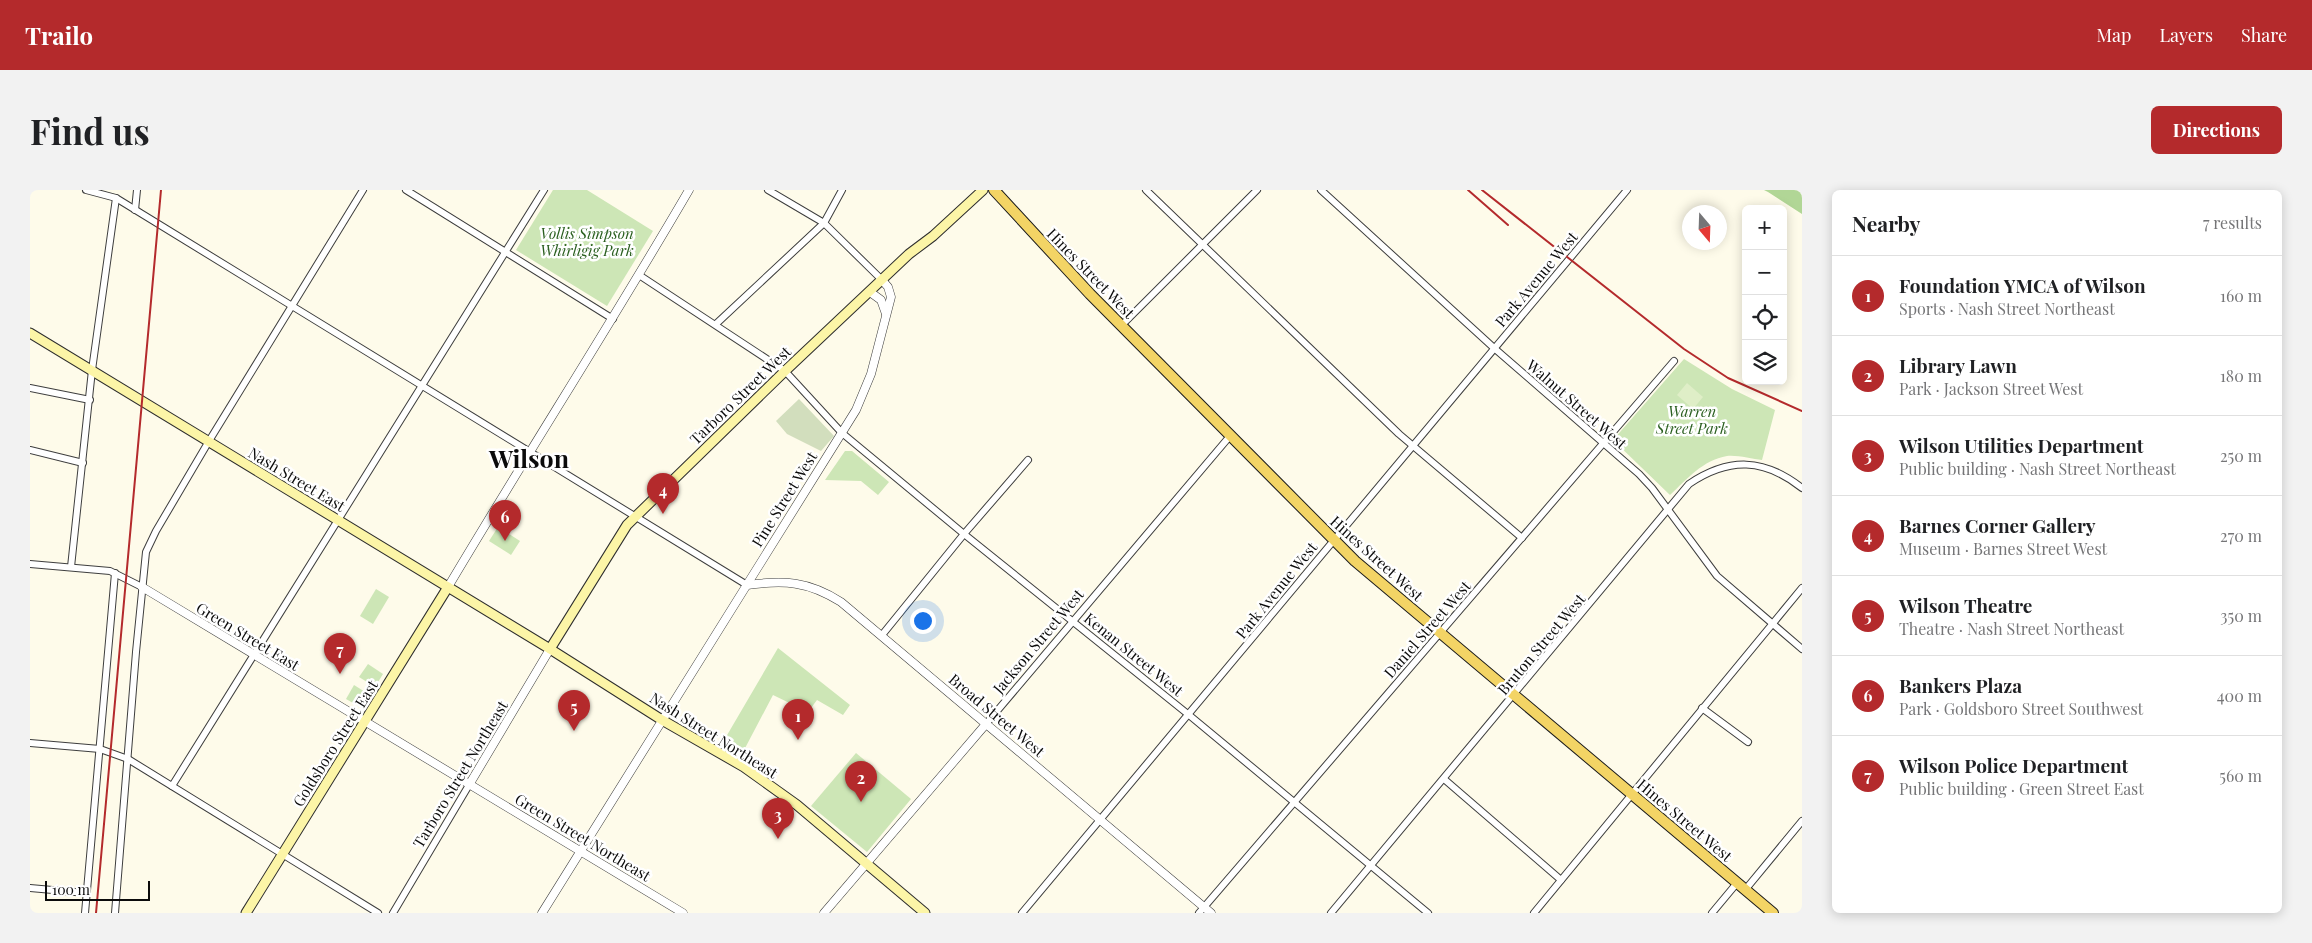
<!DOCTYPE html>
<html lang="en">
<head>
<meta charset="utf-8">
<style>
  :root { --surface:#fff; --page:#f2f2f2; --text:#202124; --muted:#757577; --line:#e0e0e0; --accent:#b42a2c }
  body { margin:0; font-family:"Playfair Display",serif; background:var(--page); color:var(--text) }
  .controls { position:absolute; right:15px; top:15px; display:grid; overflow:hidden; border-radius:8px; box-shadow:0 2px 12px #0003 }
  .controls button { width:45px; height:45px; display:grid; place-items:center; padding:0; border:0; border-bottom:1px solid var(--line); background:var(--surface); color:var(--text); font:25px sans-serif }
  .compass { position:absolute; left:1652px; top:15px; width:45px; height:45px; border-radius:50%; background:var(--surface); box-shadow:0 2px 12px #0003; rotate:161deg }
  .scale { position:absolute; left:15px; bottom:12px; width:105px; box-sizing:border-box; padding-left:5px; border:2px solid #0b0b0b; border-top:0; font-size:14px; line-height:18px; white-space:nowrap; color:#0b0b0b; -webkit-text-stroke:4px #fff; paint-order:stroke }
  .you { position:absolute; left:892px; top:430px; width:18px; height:18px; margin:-12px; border:4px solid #fff; border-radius:50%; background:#1a73e8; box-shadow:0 0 0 8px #1a73e833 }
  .badge { display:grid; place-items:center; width:32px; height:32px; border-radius:50%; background:var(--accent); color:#fff; font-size:16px; font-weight:700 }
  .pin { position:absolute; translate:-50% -41px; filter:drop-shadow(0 1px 2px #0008) }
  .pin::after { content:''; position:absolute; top:26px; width:18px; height:15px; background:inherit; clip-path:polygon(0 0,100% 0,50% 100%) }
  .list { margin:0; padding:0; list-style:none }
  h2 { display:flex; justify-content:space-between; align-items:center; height:65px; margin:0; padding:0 20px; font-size:21px }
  h2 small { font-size:16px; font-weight:400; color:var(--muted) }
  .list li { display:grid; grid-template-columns:32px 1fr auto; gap:15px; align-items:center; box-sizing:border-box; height:80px; padding:0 20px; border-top:1px solid var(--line) }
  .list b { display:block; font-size:19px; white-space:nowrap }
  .list p { margin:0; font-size:16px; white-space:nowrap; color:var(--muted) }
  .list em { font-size:16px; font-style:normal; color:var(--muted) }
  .icon { flex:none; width:28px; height:28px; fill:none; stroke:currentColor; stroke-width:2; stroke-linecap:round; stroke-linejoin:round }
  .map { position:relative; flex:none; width:1772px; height:723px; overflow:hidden; border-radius:8px }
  header { display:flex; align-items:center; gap:30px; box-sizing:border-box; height:70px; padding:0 25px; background:var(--accent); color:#fff }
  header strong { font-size:24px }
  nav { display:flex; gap:28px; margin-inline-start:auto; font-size:18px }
  .intro { display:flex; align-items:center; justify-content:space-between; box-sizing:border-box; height:120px; padding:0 30px }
  h1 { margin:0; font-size:35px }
  .button { padding:12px 22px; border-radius:8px; background:var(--accent); color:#fff; font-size:18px; font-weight:700 }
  main { display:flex; gap:30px; padding:0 30px }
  aside { flex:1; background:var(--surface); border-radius:8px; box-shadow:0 2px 12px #0003 }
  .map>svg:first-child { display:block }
  .green { fill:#cde6b6 }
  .forest { fill:#b1d696 }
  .cemetery { fill:#d2debd }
  .pitch { fill:#dfeec7 }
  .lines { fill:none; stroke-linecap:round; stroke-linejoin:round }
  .minor-casing { stroke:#3e3e3e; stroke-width:8 }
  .tertiary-casing { stroke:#3e3e3e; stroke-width:9 }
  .secondary-casing { stroke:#2d2d2d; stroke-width:11 }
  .primary-casing { stroke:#1c1c1c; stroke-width:12 }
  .minor { stroke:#fff; stroke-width:6 }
  .tertiary { stroke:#fff; stroke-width:8 }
  .secondary { stroke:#fcf5a7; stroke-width:9 }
  .primary { stroke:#f3d465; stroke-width:10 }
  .rail { stroke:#b42a2c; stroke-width:2 }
  .labels { text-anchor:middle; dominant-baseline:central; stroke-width:5; stroke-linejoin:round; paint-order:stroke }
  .park-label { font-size:15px; font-style:italic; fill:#2a5f1f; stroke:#fff }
  .street-label { font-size:15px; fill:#0b0b0b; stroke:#fff }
  .town-label { font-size:25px; font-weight:bold; fill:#0b0b0b; stroke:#fff }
</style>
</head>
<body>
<header>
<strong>Trailo</strong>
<nav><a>Map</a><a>Layers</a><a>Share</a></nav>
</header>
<div class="intro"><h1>Find us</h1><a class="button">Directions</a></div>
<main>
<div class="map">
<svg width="1772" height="723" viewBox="0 0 1772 723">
  <rect width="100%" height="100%" fill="#fefbea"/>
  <g class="green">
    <polygon points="523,0 557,0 623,41 577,116 486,60"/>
    <path d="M1654 169 1702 199 1745 220 1732 270C1722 269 1708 265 1697 266 1673 270 1657 289 1640 305L1583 250Z"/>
    <polygon points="815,261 822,261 859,292 848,305 831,291 795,290"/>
    <polygon points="468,337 490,351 481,365 459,351"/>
    <polygon points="346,399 359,407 343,434 330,426"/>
    <polygon points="748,458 820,515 813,525 787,510 778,522 743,505 713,562 693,552"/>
    <polygon points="338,474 353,484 345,497 329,487"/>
    <polygon points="324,495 340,505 332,518 316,509"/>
    <polygon points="826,563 881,609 837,662 781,616"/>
  </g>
  <polygon class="forest" points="1734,0 1772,0 1772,24 1738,2"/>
  <polygon class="cemetery" points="769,209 804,246 791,261 757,244 746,231"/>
  <polygon class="pitch" points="1657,193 1673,207 1663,219 1647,205"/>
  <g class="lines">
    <g class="minor-casing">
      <g id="minor">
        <polyline points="56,0 86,8 717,395"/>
        <polyline points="376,0 583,129"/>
        <polyline points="738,0 794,33 852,90"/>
        <polyline points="1116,0 1369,244 1492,348"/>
        <polyline points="1291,0 1464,158 1609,284 1622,298 1687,386 1772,459"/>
        <polyline points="105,20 107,0"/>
        <polyline points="609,85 755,181 812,243 934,344 1159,525 1398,723"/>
        <polyline points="686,134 794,33 812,0"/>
        <polyline points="1091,136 1227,0"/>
        <polyline points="0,198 60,210"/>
        <polyline points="0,260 53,273"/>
        <polyline points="0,374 80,381 112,397"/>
        <polyline points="41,377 62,180 86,8"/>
        <polyline points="852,445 934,344 998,270"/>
        <polyline points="1672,518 1718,552"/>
        <polyline points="956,534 1200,246"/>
        <polyline points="0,553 70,559 98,569 348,723"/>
        <polyline points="1414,589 1531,690"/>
        <polyline points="142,596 514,0"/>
        <polyline points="0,698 56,703"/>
        <polyline points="1715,700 1772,631"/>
        <polyline points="55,723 85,383"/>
        <polyline points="85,723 106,462 116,362 126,341 179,251 333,0"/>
        <polyline points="363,723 439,595"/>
        <polyline points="992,723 1597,0"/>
        <polyline points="1169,723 1644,171"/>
        <path d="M1301 723 1659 294C1699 267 1734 268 1772 298"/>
        <polyline points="1504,723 1772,398"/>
        <polyline points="1682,723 1707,693"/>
      </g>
    </g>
    <g class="tertiary-casing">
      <g id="tertiary">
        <polyline points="840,102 851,110 856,124"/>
        <path d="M717 395C754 390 778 391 811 412L1181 723"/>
        <polyline points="112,397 653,723"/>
        <path d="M418 397C497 264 581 134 659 0"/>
        <polyline points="439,595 520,459"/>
        <polyline points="512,723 826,220 841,184 861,107 858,97 852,90"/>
        <polyline points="794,723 956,534"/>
      </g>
    </g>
    <g class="secondary-casing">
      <g id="secondary">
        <polyline points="0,143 520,459 632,530 714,577 767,615 895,723"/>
        <polyline points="520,459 597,335 755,181 879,64 903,46 953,0"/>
        <polyline points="216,723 418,397"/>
      </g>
    </g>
    <g class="primary-casing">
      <polyline id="primary" points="964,0 1060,104 1325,371 1743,723"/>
    </g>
    <use href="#minor" class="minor"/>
    <use href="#tertiary" class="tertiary"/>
    <use href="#secondary" class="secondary"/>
    <use href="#primary" class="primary"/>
    <g class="rail">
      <polyline points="1438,0 1478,35"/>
      <polyline points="1452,0 1654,159 1698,188 1772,221"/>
      <polyline points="66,723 131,0"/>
    </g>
  </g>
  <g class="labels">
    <g class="park-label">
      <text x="557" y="43">Vollis Simpson<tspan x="557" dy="17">Whirligig Park</tspan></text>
      <text x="1662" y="221">Warren<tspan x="1662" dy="17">Street Park</tspan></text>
    </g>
    <g class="street-label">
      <text transform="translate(1061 83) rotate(46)">Hines Street West</text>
      <text transform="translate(1506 89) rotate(-50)">Park Avenue West</text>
      <text transform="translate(710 205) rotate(-44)">Tarboro Street West</text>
      <text transform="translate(1547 214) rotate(41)">Walnut Street West</text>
      <text transform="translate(267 289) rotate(31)">Nash Street East</text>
      <text transform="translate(754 309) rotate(-58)">Pine Street West</text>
      <text transform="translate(1347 368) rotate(42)">Hines Street West</text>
      <text transform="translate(1246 400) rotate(-51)">Park Avenue West</text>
      <text transform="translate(1397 439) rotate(-49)">Daniel Street West</text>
      <text transform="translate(218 446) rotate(31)">Green Street East</text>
      <text transform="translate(1008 451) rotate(-50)">Jackson Street West</text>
      <text transform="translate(1511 454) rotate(-50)">Bruton Street West</text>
      <text transform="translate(1104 464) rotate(39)">Kenan Street West</text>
      <text transform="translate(967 525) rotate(40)">Broad Street West</text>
      <text transform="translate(684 545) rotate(32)">Nash Street Northeast</text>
      <text transform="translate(305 553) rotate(-58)">Goldsboro Street East</text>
      <text transform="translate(430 584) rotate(-59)">Tarboro Street Northeast</text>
      <text transform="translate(1655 630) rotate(40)">Hines Street West</text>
      <text transform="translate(553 647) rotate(31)">Green Street Northeast</text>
    </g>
    <g class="town-label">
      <text x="499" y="267">Wilson</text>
    </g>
  </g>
</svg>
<div class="controls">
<button>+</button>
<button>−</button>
<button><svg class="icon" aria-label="locate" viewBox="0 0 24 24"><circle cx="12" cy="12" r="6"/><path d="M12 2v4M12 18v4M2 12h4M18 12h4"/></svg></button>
<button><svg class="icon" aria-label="layers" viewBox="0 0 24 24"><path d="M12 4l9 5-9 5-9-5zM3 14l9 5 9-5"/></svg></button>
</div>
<svg class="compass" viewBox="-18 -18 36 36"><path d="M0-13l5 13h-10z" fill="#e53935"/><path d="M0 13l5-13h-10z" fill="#757577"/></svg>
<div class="scale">100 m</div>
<div class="you"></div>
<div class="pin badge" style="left:768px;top:550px">1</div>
<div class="pin badge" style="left:831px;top:612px">2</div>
<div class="pin badge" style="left:748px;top:649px">3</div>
<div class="pin badge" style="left:633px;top:324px">4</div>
<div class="pin badge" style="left:544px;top:541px">5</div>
<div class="pin badge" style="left:475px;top:351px">6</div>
<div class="pin badge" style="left:310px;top:484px">7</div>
</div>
<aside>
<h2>Nearby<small>7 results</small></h2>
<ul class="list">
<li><span class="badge">1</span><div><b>Foundation YMCA of Wilson</b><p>Sports · Nash Street Northeast</p></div><em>160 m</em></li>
<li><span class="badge">2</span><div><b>Library Lawn</b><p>Park · Jackson Street West</p></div><em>180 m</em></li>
<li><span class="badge">3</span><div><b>Wilson Utilities Department</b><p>Public building · Nash Street Northeast</p></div><em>250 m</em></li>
<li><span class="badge">4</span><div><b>Barnes Corner Gallery</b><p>Museum · Barnes Street West</p></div><em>270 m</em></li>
<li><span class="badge">5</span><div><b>Wilson Theatre</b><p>Theatre · Nash Street Northeast</p></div><em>350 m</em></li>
<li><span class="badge">6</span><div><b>Bankers Plaza</b><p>Park · Goldsboro Street Southwest</p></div><em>400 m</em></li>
<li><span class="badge">7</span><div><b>Wilson Police Department</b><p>Public building · Green Street East</p></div><em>560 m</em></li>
</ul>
</aside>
</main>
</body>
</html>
